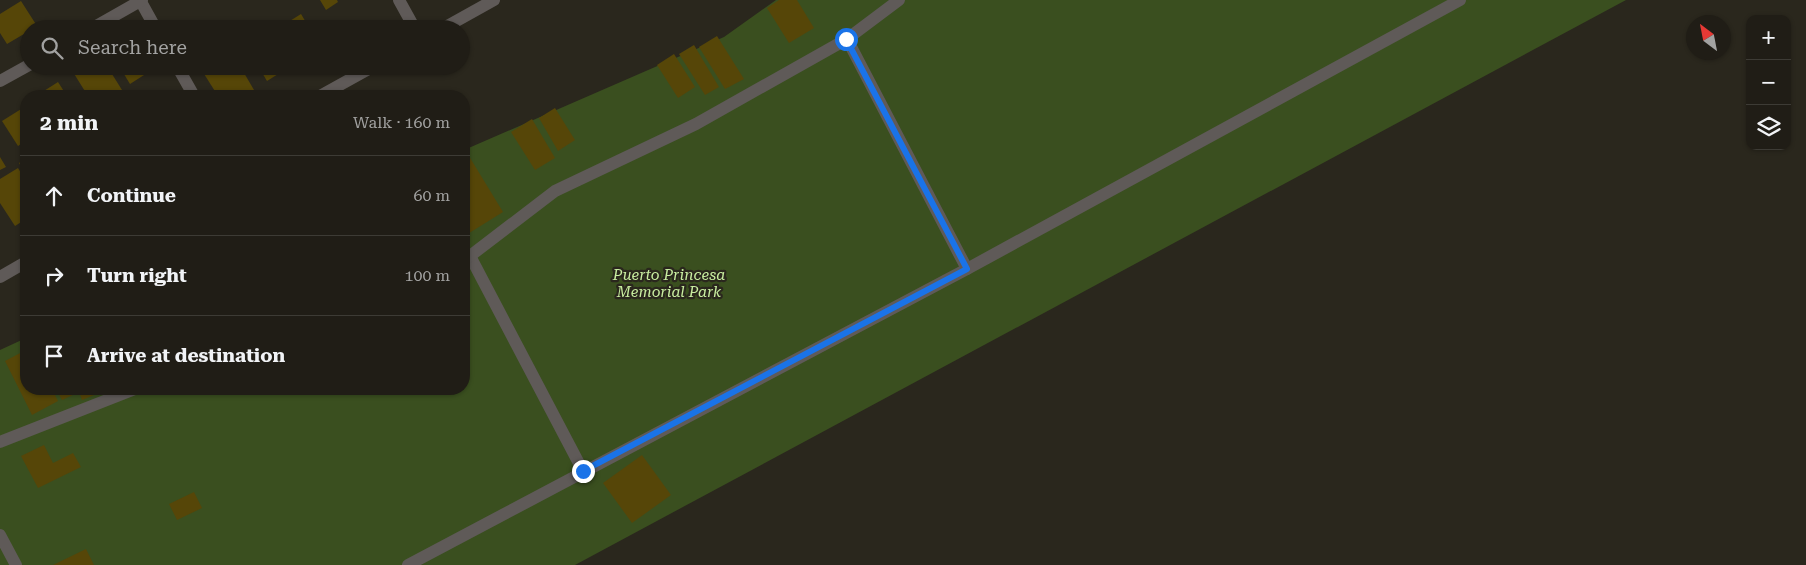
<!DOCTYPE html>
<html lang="en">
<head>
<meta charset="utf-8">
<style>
  :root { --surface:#201d16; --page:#28261f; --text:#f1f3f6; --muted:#a2a2a1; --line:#3d3b35 }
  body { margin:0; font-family:"Roboto Serif",serif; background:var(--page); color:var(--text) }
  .controls { position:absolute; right:15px; top:15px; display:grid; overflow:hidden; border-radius:10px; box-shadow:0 1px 4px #0004 }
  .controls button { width:45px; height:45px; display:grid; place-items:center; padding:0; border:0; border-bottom:1px solid var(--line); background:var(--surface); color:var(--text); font:25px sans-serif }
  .compass { position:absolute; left:1686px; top:15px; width:45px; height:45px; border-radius:50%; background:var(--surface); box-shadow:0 1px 4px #0004; rotate:328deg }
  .stop { position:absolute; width:15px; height:15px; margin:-11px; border:4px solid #1a73e8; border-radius:50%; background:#fff }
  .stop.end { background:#1a73e8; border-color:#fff; box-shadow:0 1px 5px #0008 }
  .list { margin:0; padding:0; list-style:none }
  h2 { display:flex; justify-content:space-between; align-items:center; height:65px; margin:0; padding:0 20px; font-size:21px }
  h2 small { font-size:16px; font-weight:400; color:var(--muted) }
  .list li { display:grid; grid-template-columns:32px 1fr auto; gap:15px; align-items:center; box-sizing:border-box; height:80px; padding:0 20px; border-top:1px solid var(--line) }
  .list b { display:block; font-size:19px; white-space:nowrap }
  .list em { font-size:16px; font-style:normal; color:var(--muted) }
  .icon { flex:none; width:28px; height:28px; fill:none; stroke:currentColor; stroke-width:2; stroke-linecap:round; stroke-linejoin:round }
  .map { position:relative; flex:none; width:1806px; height:565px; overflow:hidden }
  .search { position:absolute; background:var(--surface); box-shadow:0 1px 4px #0004; left:20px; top:20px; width:450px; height:55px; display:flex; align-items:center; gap:12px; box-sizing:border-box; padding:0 18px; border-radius:28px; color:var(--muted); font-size:19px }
  .panel { position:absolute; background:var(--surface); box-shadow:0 1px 4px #0004; left:20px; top:90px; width:450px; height:305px; border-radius:20px }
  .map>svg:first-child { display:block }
  .green { fill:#3a4f1f }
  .building { fill:#564608 }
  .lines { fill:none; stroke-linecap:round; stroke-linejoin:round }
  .service { stroke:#5f5a58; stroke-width:12 }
  .minor { stroke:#5f5a58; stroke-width:12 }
  .route { stroke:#1a73e8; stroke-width:6 }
  .labels { text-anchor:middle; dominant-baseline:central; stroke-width:4.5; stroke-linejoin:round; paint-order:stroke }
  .park-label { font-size:15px; font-style:italic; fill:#c9eea0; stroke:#2a271d }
</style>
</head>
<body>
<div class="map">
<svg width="1806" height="565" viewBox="0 0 1806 565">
  <rect width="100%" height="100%" fill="#2a271d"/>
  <polygon class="green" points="776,0 1626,0 575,565 0,565 0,350 26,338 26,389 464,389 464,150 724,37"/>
  <g class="building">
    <polygon points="320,0 337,0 338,2 326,10"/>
    <polygon points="779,0 797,0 814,28 789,43 767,8"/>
    <polygon points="21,1 37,26 29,29 29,31 7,44 0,33 0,14"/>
    <polygon points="301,14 310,29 277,29"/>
    <polygon points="717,36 744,79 725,89 699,47"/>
    <polygon points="694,45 719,87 705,95 679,54"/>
    <polygon points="674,54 695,87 678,98 657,65"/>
    <polygon points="76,66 107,66 122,90 111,96 88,96 71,69"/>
    <polygon points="119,66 154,66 155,68 130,84"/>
    <polygon points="199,66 240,66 254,90 244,96 218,96"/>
    <polygon points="258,66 291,66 267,81"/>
    <polygon points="58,82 67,96 36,96"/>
    <polygon points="26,106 26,141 18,146 2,121"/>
    <polygon points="555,108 575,140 558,151 539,118"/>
    <polygon points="532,119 555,158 535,170 511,132"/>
    <polygon points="464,148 503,212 466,235 464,231"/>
    <polygon points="0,157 6,167 0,170"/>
    <polygon points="26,158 26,175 19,163"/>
    <polygon points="18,168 26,181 26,219 15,226 0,203 0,179"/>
    <polygon points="26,350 26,389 52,389 58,401 32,415 5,361"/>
    <polygon points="56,389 72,389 75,394 62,400"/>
    <polygon points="78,389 109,389 82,400"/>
    <polygon points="44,445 53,463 73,453 81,467 38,488 21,456"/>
    <polygon points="642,455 671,495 632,523 603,483"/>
    <polygon points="194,492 202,508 177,520 169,504"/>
    <polygon points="86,549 94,565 53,565"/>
  </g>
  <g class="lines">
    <g class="service">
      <polyline points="847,39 967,269"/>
      <polyline points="470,256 583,471"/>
      <polyline points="464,259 470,256 555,191 696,124 847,39 899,0"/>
      <polyline points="0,442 135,389"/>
      <polyline points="0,535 16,565"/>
      <polyline points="408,565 967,269 1460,0"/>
    </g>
    <g class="minor">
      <polyline points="140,0 156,29"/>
      <polyline points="399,0 415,29"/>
      <polyline points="91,29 142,0"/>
      <polyline points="442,29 494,0"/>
      <polyline points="177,66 194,96"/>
      <polyline points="0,81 29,65"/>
      <polyline points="320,96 374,66"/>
      <polyline points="0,277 26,262"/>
    </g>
  </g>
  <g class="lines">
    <polyline class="route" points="583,471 967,269 846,39"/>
  </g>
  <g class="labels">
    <g class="park-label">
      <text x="669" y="275">Puerto Princesa<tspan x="669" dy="17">Memorial Park</tspan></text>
    </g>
  </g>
</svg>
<div class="controls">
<button>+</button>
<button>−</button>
<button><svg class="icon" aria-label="layers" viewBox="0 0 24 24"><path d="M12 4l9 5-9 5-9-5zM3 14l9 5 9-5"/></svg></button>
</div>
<svg class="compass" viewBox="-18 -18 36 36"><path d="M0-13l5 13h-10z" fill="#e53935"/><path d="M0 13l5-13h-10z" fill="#a2a2a1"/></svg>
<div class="stop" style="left:846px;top:39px"></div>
<div class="stop end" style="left:583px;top:471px"></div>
<div class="search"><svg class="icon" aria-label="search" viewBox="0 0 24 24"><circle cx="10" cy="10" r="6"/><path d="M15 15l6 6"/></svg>Search here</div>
<section class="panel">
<h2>2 min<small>Walk · 160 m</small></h2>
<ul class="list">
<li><svg class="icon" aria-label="ahead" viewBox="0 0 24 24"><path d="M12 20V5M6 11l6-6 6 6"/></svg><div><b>Continue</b></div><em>60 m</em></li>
<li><svg class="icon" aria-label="right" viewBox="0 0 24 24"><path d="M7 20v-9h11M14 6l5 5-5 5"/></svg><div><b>Turn right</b></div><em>100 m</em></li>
<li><svg class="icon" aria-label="arrive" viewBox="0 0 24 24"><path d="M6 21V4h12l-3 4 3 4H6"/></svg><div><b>Arrive at destination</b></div></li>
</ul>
</section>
</div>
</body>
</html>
